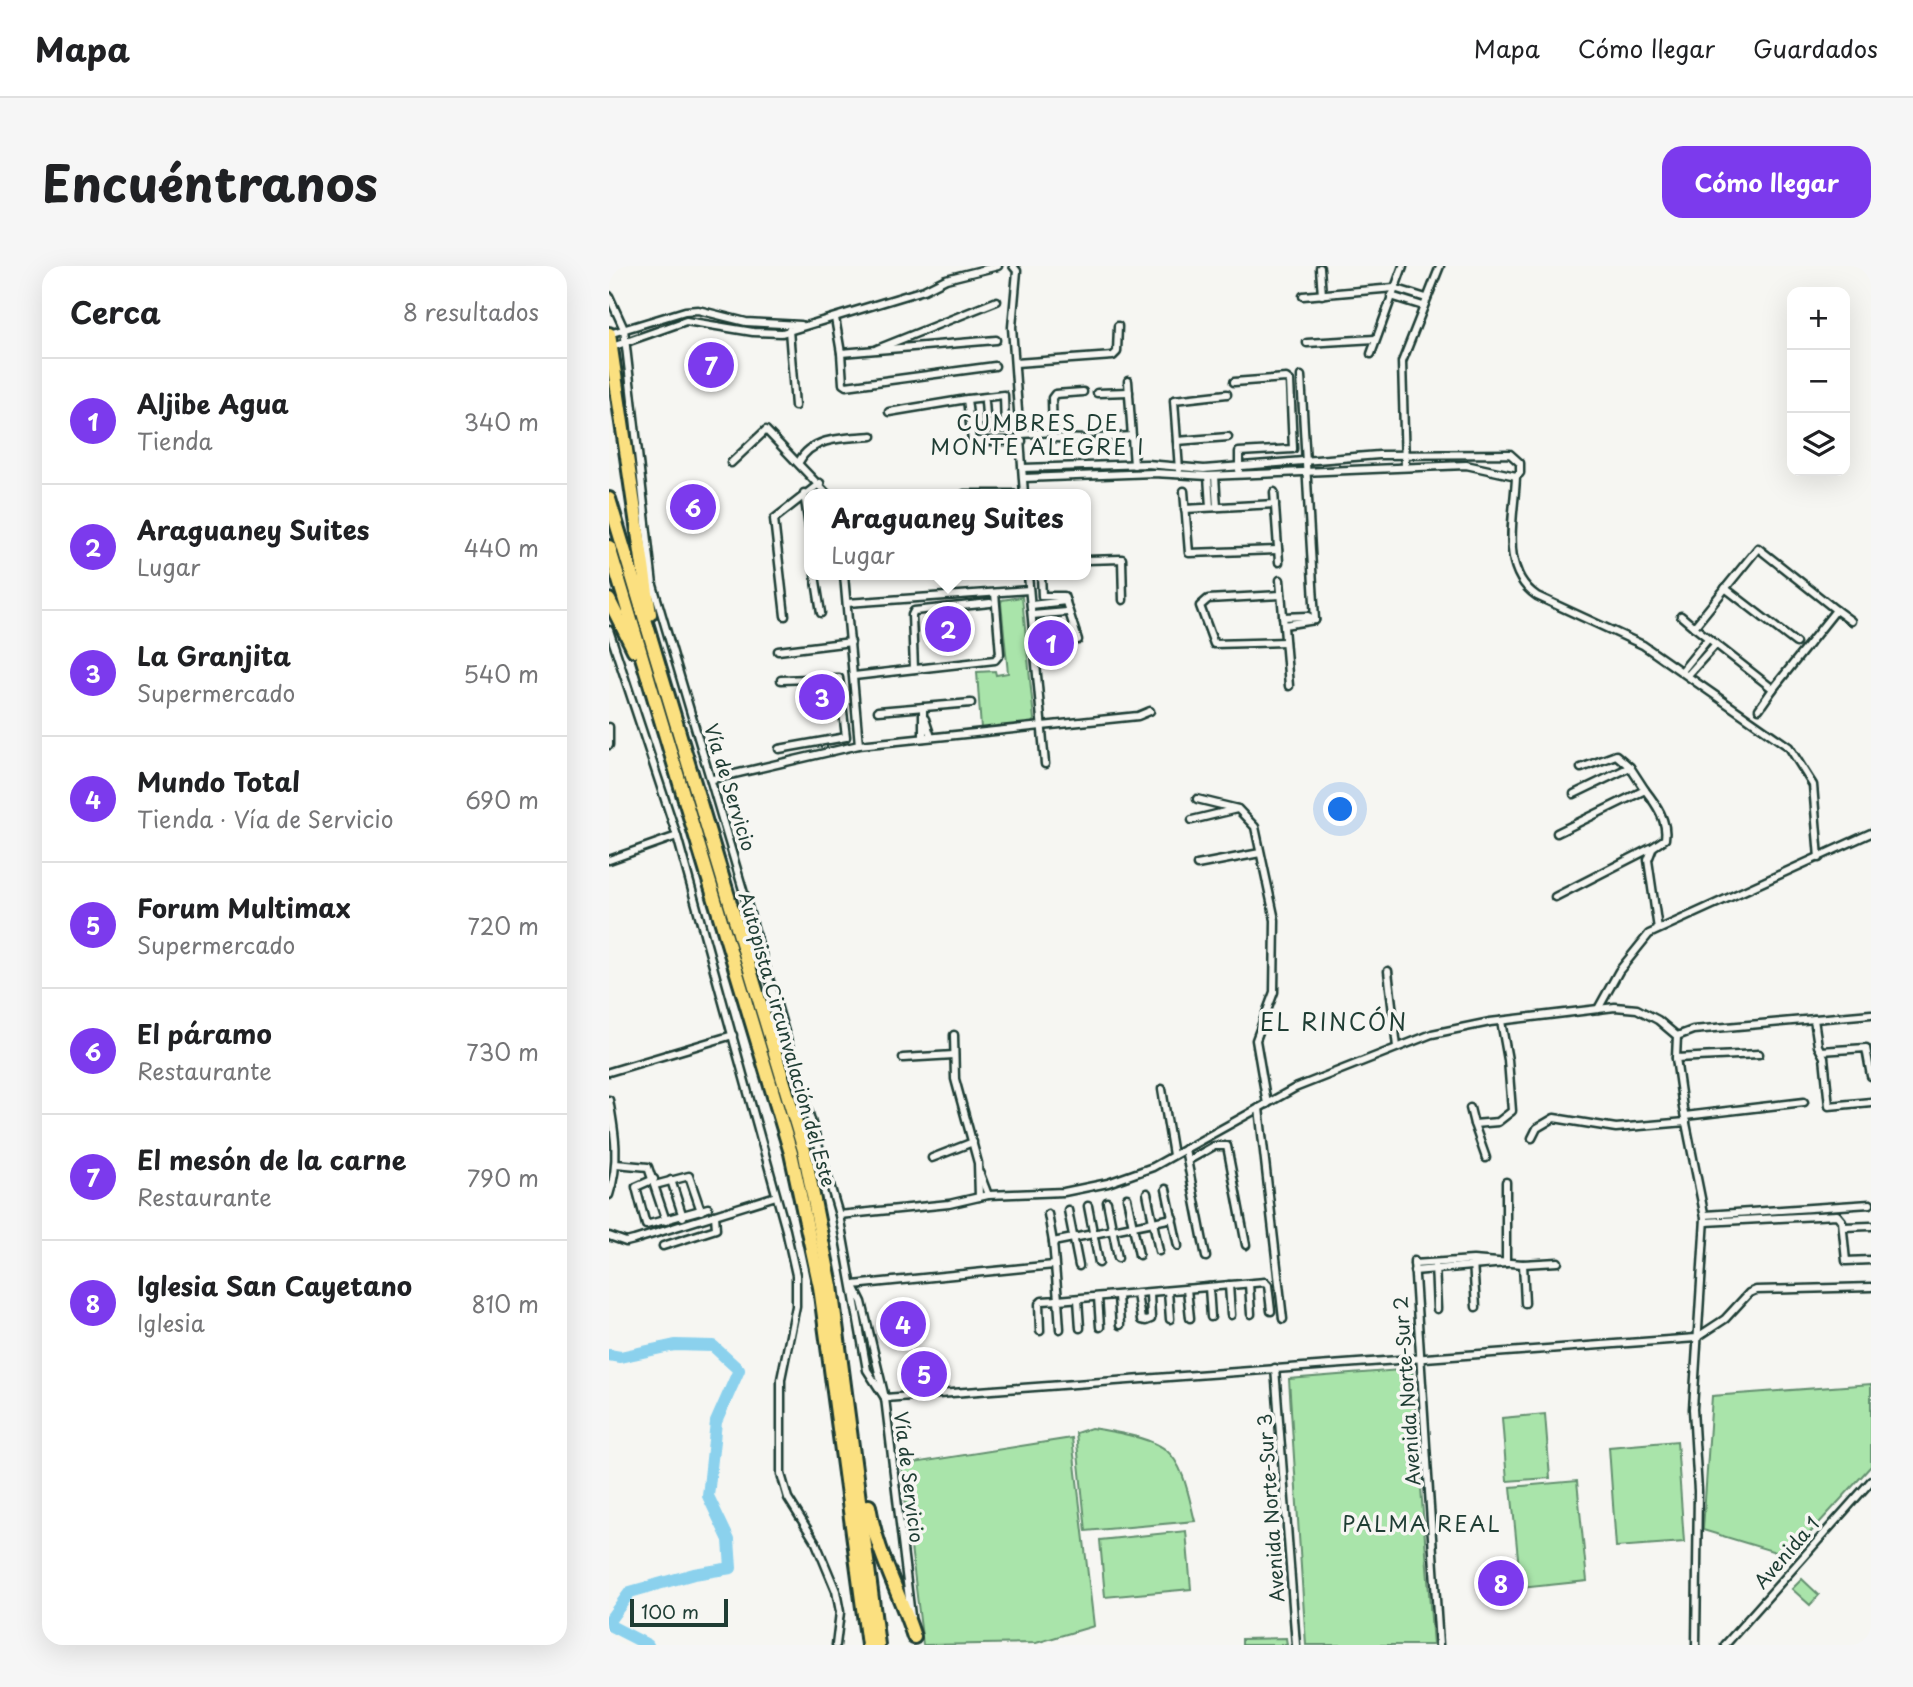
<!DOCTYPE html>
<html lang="es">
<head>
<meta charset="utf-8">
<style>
  :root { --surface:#fff; --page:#f6f6f6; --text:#202124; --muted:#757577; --line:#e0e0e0; --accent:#7c3aed }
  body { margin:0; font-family:"Playpen Sans",sans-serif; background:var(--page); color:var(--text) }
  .controls { position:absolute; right:21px; top:21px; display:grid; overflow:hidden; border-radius:14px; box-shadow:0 7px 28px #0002 }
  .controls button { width:63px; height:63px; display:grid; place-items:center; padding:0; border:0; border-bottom:2px solid var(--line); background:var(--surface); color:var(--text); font:35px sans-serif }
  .scale { position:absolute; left:21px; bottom:18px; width:98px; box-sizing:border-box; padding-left:7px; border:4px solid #1f3d34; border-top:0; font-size:19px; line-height:24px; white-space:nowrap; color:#1f3d34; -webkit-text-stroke:5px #f6f6f2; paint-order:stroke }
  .you { position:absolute; left:732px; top:544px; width:24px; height:24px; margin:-18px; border:5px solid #fff; border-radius:50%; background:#1a73e8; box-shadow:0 0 0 10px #1a73e833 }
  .badge { display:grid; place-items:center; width:46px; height:46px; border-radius:50%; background:var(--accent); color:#fff; font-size:23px; font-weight:700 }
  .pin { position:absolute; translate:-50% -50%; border:4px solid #fff; box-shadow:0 2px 7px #0006 }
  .popup { position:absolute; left:195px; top:223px; width:287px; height:91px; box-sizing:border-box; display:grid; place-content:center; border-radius:14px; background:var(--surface); filter:drop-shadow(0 2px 5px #0005); font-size:23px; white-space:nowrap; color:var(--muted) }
  .popup b { font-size:26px; color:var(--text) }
  .popup::after { content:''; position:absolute; left:50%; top:100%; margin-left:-14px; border:14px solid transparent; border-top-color:var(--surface) }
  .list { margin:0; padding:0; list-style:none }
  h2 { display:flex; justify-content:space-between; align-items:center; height:91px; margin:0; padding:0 28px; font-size:30px }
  h2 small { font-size:23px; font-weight:400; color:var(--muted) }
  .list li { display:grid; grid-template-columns:46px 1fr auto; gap:21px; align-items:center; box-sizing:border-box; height:126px; padding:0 28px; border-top:2px solid var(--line) }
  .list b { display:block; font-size:26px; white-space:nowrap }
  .list p { margin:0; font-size:23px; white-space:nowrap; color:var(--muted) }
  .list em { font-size:23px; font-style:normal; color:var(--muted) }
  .icon { flex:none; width:38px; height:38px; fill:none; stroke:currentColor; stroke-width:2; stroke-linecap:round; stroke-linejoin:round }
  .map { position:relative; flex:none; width:1262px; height:1379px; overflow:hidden; border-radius:21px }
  header { display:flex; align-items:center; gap:42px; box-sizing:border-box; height:98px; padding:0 35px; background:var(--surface); border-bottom:2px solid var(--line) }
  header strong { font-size:33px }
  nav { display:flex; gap:38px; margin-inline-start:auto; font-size:24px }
  .intro { display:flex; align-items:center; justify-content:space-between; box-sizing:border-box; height:168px; padding:0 42px }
  h1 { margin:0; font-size:49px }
  .button { padding:18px 32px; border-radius:21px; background:var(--accent); color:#fff; font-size:24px; font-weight:700 }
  main { display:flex; gap:42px; padding:0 42px }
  aside { flex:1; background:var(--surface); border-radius:21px; box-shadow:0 7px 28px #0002 }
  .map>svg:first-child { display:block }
  .green { fill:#a9e4aa; stroke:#64906f; stroke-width:2 }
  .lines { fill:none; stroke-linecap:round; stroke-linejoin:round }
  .river { stroke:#8bd1ed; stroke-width:12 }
  .street-casing { stroke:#1f3d34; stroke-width:11 }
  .highway-casing { stroke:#1f3d34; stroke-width:18 }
  .street { stroke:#f6f6f2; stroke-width:6 }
  .highway { stroke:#fbe080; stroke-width:12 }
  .labels { text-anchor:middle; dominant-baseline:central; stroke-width:7; stroke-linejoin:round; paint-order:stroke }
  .street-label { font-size:19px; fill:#1f3d34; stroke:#f6f6f2 }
  .neighbourhood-label { font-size:21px; letter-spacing:2px; fill:#1f3d34; stroke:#f6f6f2 }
  .quarter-label { font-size:23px; letter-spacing:2px; fill:#1f3d34; stroke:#f6f6f2 }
</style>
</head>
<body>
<header>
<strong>Mapa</strong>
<nav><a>Mapa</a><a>Cómo llegar</a><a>Guardados</a></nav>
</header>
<div class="intro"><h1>Encuéntranos</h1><a class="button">Cómo llegar</a></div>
<main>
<aside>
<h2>Cerca<small>8 resultados</small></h2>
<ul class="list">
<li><span class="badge">1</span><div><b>Aljibe Agua</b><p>Tienda</p></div><em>340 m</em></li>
<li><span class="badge">2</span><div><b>Araguaney Suites</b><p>Lugar</p></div><em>440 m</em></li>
<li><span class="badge">3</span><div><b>La Granjita</b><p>Supermercado</p></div><em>540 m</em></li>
<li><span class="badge">4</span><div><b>Mundo Total</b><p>Tienda · Vía de Servicio</p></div><em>690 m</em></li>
<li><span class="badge">5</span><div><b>Forum Multimax</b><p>Supermercado</p></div><em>720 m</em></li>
<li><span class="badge">6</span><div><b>El páramo</b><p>Restaurante</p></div><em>730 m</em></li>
<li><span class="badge">7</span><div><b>El mesón de la carne</b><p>Restaurante</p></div><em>790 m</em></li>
<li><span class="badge">8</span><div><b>Iglesia San Cayetano</b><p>Iglesia</p></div><em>810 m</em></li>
</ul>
</aside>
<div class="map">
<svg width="1262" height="1379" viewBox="0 0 1262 1379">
  <rect width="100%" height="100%" fill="#f6f6f2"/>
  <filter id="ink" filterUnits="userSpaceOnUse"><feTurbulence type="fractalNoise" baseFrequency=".0143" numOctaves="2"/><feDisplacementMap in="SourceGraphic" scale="14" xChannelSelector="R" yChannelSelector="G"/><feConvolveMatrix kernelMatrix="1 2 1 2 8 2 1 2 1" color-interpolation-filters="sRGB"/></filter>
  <g filter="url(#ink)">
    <g class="green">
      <polygon points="413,331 425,454 421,459 372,463 368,406 386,405 387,409 399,407 392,337 393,334"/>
      <polygon points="803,1103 824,1379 697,1379 680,1113"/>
      <polygon points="1262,1118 1262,1200 1180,1290 1094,1264 1103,1130"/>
      <polygon points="936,1148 941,1212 898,1215 893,1152"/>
      <path d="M482 1162C502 1165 541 1171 557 1184 576 1200 580 1233 586 1255L477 1265 467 1167Z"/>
      <polygon points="463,1172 485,1360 427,1377 314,1379 292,1199"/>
      <polygon points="1068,1175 1075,1276 1007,1281 1000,1181"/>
      <polygon points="968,1215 978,1315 912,1322 902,1221"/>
      <polygon points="577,1265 582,1323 496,1331 491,1274"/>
      <polygon points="1193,1313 1210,1329 1201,1339 1183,1323"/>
      <polygon points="677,1372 678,1379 633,1379 633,1373"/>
    </g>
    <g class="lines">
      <g class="river">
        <polyline points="0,1089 11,1091 66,1079 104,1080 130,1104 107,1156 99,1230 120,1274 122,1302 85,1308 21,1326 0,1355"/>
        <polyline points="0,1359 39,1379"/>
      </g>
      <g class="street-casing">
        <g id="street">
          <polyline points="404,0 408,5 403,61 415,228"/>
          <polyline points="711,2 713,29"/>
          <polyline points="0,30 15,63 44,319 230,949 258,1104 276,1132"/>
          <polyline points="694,30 785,22 817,32"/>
          <polyline points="782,30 814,40"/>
          <polyline points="226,52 232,87 387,74"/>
          <polyline points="180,64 186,140"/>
          <polyline points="0,68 76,45 89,44 137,56 192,59"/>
          <polyline points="698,77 766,73"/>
          <polyline points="3,81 77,55 144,66 173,67 315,24 337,13 389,0"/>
          <polyline points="268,83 388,35"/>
          <polyline points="232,87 234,118 237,120 386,100"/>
          <polyline points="762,88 794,0"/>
          <polyline points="407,97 504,90 508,86 509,60"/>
          <polyline points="692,110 706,354"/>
          <polyline points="519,115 525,199"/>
          <polyline points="625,116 677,112 681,115 684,183 630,186 630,204"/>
          <polyline points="474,126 446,128 443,132 444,172 479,173"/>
          <polyline points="488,127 520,126"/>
          <polyline points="359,133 395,129 396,162 378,162 376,136"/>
          <polyline points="280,146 358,133 363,175 413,175"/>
          <polyline points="413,168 444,166"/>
          <polyline points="490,172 523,170"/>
          <polyline points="568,175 619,171"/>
          <path d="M190 196C203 170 238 172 263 170"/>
          <polyline points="122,197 157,164 218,228"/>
          <polyline points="796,200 793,96 831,0"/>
          <polyline points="414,202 538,198 595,203 770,189 901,188 911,197 911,207 907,210 857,199 599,210 545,207 415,212"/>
          <polyline points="570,204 565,134 618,128"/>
          <polyline points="599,210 601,241"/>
          <polyline points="606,210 608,241"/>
          <path d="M907 210C906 250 889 303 928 330L1034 379 1180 481 1204 519 1210 592"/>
          <polyline points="575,225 580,287 669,284"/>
          <polyline points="665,226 670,296"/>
          <polyline points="195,227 201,268"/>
          <polyline points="355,228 404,228"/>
          <polyline points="576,243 666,238"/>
          <polygon points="1149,282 1227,344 1164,423 1085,361"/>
          <polyline points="477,294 513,293 514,334"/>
          <polyline points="206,309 212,347"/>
          <polyline points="235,309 250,479"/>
          <polyline points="419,309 436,498"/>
          <polyline points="432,309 433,330 455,330 469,374"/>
          <polyline points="671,314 680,420"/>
          <polyline points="1116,322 1187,377"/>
          <polyline points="672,329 599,333 591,340 605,378 676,376"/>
          <polyline points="238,337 420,324"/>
          <polyline points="422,339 457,335"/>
          <polyline points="1227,344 1242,355"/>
          <polyline points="423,349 458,346"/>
          <polyline points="176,350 165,253 211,217"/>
          <polyline points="1072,350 1085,361"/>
          <polyline points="674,351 699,350 706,354"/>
          <polyline points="675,359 706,354"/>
          <polyline points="0,364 68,570 177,964 187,1009 187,1040 172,1113 172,1208 179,1232 207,1277 227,1325 231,1346 227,1379"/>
          <polyline points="169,385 242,376"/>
          <polyline points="305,403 303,349 305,345 381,337"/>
          <polyline points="1073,405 1099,373"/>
          <polyline points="1079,409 1106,379"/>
          <polyline points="245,410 386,394 391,388 386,327"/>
          <polyline points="1150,443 1164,423"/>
          <polyline points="269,445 362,437"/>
          <polyline points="316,453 322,471"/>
          <polyline points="0,461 0,479"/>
          <polyline points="314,472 314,441"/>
          <polyline points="170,483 237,471 230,412 172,414"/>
          <polyline points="972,502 1007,489 1021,501"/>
          <polyline points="104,513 250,479 529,450 541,445"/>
          <polyline points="965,528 1021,501 1036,524"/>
          <polyline points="588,533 629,543 646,561 666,654 665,726 647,774 658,838"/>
          <polyline points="583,554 628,543"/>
          <path d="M948 567 1036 524C1047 538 1059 555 1056 573L1044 581 1039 594 1049 663"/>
          <polyline points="0,594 68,570"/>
          <polyline points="588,599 651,587"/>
          <polyline points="946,631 1042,582"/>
          <polyline points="779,705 788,781"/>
          <polyline points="989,743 1010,705 1040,668 1262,567"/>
          <polyline points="1205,753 1209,780 1215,791 1220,840 1262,836"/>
          <polyline points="345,769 346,813 369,897 370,931"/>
          <polyline points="1068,770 1084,764 1262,748"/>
          <polyline points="1212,785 1257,782 1262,810"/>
          <polyline points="294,792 345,789"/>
          <polyline points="1067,792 1150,788"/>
          <polyline points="0,806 124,769"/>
          <polyline points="553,823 564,889"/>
          <path d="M0 834C6 867 11 896 0 929"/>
          <polyline points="650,842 674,1053"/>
          <polyline points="861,842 865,858"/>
          <polyline points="1076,850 1195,836"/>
          <polyline points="923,872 928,862 945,852 1007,862 1077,856"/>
          <polyline points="576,883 597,991"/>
          <polyline points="323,892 364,876"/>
          <polyline points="877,892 865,858 889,856 903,845 899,794 892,755"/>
          <polyline points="580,894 605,880 618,880 637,979"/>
          <polyline points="7,898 39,901 57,955"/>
          <polyline points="371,908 379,929"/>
          <polyline points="45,913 27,921 37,959 99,942"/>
          <polyline points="62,914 74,951"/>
          <polyline points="897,916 897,997"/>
          <polyline points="46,919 80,910 92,945"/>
          <polyline points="557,923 569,980"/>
          <polyline points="538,927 550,985"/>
          <polyline points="518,932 530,989"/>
          <polyline points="498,936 509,992"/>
          <polyline points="479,940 490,997"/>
          <polyline points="459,944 470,1000"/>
          <polyline points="439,948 444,976"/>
          <polyline points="230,949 340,938 379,929 455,926 499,917 544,901 686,822 823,768 881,756 1006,741 1028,743 1049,754 1068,770 1067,792 1074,842 1096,952 1084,1143 1089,1225 1087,1379"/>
          <polyline points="1096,949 1261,938"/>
          <polyline points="564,952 444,976 449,1034 656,1016 659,1019 662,1045"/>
          <polyline points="1096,956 1228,949 1233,955 1237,995 1262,994"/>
          <polyline points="1234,961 1262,960"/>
          <polyline points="0,970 17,976 25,974 167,930"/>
          <polyline points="54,980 107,963 106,949"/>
          <polyline points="805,995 830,1379"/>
          <polyline points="864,996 867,1041"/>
          <polyline points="805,998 864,994 914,998 949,996"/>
          <polyline points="826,998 828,1043"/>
          <polyline points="914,998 916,1037"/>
          <polyline points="805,1005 897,997"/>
          <polyline points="640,1018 642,1048"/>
          <polyline points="244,1019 445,999"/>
          <polyline points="620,1019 622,1049"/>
          <polyline points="245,1020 253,1036 276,1132 302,1350"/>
          <polyline points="600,1021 602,1051"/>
          <polyline points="578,1023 581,1052"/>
          <polyline points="559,1025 561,1053"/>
          <polyline points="528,1028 532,1054 537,1055 542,1053 541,1027"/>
          <polyline points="509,1030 511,1059"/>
          <polyline points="489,1031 491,1061"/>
          <polyline points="469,1033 471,1062"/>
          <polyline points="431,1065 430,1038 433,1035 449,1034 451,1063"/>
          <polyline points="666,1102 687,1379"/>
          <polyline points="276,1132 1087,1072 1116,1053 1140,1027 1147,1024 1262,1021"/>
          <polyline points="1116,1379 1262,1215"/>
        </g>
      </g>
      <g class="highway-casing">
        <g id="highway">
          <polyline points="0,68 41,348"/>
          <polyline points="0,233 195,884 222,1020 269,1379"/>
          <polyline points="0,281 182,887 211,1021 259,1379"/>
          <polyline points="0,334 25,384"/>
          <path d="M260 1240C267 1285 291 1327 305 1371"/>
        </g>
      </g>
      <use href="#street" class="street"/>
      <use href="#highway" class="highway"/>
    </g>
  </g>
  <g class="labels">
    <g class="street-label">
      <text transform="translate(122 521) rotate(73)">Vía de Servicio</text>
      <text transform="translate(179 773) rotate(74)">Autopista Circunvalación del Este</text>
      <text transform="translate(797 1125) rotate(-94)">Avenida Norte-Sur 2</text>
      <text transform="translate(301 1211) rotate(83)">Vía de Servicio</text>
      <text transform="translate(661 1242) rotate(-94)">Avenida Norte-Sur 3</text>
      <text transform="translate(1177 1286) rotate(-49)">Avenida 1</text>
    </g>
    <g class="neighbourhood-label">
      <text x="429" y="156">CUMBRES DE<tspan x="429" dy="24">MONTE ALEGRE I</tspan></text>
      <text x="813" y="1257">PALMA REAL</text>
    </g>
    <g class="quarter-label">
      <text x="725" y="755">EL RINCÓN</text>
    </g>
  </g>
</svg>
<div class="controls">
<button>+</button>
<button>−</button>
<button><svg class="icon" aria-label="layers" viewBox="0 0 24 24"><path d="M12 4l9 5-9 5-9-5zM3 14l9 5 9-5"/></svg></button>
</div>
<div class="scale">100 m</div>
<div class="you"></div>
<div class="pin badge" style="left:442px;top:377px">1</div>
<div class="pin badge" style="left:339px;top:363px">2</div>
<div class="popup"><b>Araguaney Suites</b>Lugar</div>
<div class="pin badge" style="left:213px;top:431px">3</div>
<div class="pin badge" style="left:294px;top:1058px">4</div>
<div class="pin badge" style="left:315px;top:1108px">5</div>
<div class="pin badge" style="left:84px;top:241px">6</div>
<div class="pin badge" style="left:102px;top:99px">7</div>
<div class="pin badge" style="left:892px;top:1317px">8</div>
</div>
</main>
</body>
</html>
